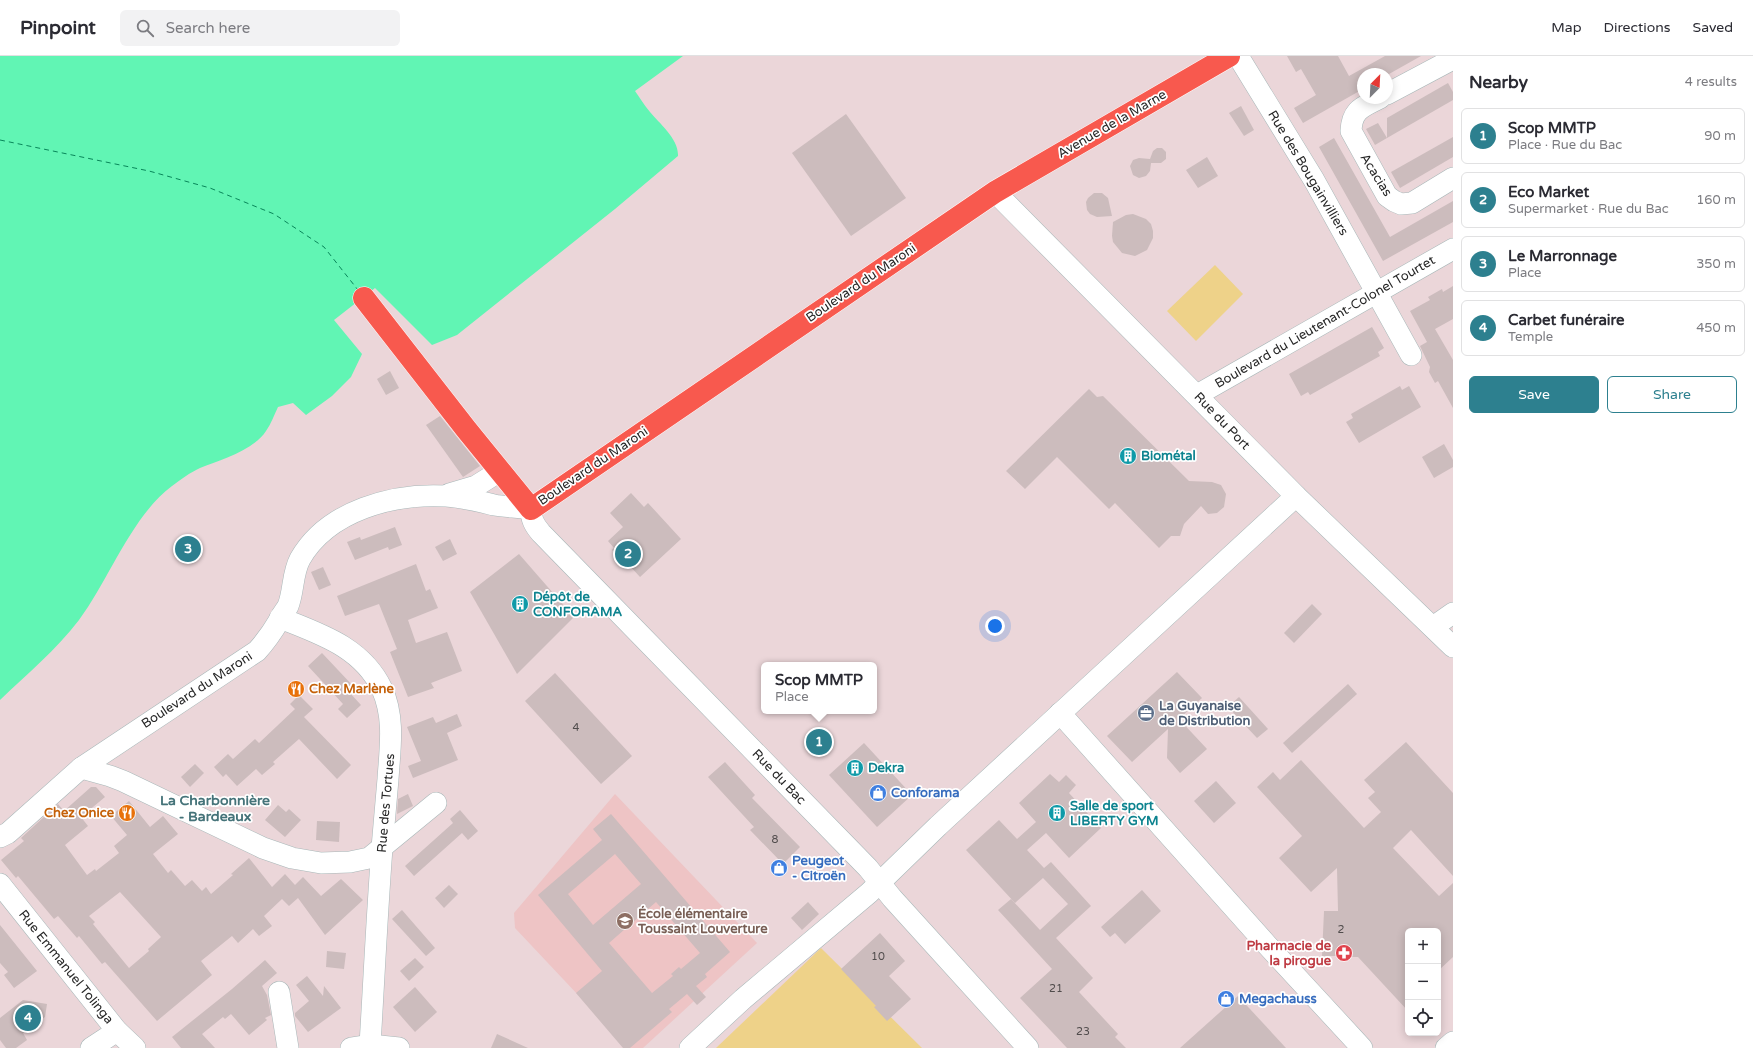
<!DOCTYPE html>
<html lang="en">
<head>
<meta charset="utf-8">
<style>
  :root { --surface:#fff; --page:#f2f2f3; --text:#2b2b33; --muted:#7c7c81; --line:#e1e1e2; --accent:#2d808f }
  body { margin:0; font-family:"Varela Round",sans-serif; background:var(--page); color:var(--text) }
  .controls { position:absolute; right:12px; bottom:12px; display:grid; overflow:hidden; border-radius:6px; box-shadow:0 2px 10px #0003 }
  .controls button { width:36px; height:36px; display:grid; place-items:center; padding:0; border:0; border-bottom:1px solid var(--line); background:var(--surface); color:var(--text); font:20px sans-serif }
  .compass { position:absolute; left:1357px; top:12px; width:36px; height:36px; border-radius:50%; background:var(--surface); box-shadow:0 2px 10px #0003; rotate:24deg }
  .you { position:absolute; left:995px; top:570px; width:14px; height:14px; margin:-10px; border:3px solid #fff; border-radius:50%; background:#1a73e8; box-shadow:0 0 0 6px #1a73e833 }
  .badge { display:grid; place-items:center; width:26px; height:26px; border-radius:50%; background:var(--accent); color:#fff; font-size:13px; font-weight:700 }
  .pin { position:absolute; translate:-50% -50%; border:2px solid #fff; box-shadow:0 1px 4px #0006 }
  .popup { position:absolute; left:761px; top:606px; width:116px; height:52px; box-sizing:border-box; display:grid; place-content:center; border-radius:6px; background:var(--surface); filter:drop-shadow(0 1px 3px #0005); font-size:13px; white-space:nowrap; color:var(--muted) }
  .popup b { font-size:15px; color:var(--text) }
  .popup::after { content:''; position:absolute; left:50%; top:100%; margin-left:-8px; border:8px solid transparent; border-top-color:var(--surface) }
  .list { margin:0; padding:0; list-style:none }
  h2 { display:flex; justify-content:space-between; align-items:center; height:52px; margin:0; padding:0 16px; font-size:17px }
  h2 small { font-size:13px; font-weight:400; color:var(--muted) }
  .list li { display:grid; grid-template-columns:26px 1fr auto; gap:12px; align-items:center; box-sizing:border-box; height:56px; margin:0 8px 8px; padding:0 8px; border:1px solid var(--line); border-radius:6px }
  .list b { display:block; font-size:15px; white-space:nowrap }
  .list p { margin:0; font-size:13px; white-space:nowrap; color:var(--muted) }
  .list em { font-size:13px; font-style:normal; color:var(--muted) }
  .actions { display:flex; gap:8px; padding:12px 16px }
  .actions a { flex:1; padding:9px 0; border:1px solid var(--accent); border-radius:6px; text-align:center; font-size:14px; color:var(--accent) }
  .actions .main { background:var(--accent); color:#fff }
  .icon { flex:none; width:22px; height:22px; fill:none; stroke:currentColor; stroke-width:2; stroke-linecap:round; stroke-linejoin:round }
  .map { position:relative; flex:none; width:1453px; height:992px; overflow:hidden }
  header { display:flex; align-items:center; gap:24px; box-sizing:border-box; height:56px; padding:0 20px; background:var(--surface); border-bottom:1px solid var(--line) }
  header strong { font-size:19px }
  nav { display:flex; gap:22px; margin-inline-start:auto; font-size:14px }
  .search { width:280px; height:36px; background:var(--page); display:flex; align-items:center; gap:10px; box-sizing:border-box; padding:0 14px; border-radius:6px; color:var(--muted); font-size:15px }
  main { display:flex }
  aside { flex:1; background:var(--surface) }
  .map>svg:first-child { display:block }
  .education { fill:#eec4c5 }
  .pitch { fill:#eed289 }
  .water { fill:#61f5b4 }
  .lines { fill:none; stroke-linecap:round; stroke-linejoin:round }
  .ferry { stroke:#088659; stroke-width:1; stroke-dasharray:5 4; stroke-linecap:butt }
  .building { fill:#ccbcbd; fill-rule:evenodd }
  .minor-casing { stroke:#a8b7b8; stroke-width:22 }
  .major-casing { stroke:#fff; stroke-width:23 }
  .minor { stroke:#fff; stroke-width:21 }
  .major { stroke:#f8594e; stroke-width:22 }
  .labels { text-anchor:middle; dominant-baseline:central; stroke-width:3.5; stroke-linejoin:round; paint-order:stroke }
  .number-label { font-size:11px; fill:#504c4c }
  .street-label { font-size:13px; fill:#272727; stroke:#fff }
  .culture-label { font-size:13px; font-weight:bold; fill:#0d838f; stroke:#fff; text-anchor:start }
  .food-label { font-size:13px; font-weight:bold; fill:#c56008; stroke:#fff; text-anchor:start }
  .service-label { font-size:13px; font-weight:bold; fill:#4e5e75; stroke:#fff; text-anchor:start }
  .shop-label { font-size:13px; font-weight:bold; fill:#366cbe; stroke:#fff; text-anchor:start }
  .education-label { font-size:13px; font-weight:bold; fill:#785e54; stroke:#fff; text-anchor:start }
  .health-label { font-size:13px; font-weight:bold; fill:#be3a42; stroke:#fff; text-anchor:end }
  .neighbourhood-label { font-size:14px; font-weight:bold; fill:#457379; stroke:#fff }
</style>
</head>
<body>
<header>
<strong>Pinpoint</strong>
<div class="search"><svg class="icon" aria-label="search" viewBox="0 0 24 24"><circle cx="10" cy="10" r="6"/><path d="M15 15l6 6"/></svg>Search here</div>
<nav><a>Map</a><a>Directions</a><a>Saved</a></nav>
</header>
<main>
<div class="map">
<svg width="1453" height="992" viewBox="0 0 1453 992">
  <rect width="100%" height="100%" fill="#ebd6d9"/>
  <polygon class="education" points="615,738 757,887 643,992 628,992 515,872 514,857"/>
  <g class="pitch">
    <polygon points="1215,209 1243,238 1196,285 1167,255"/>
    <polygon points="821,892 922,992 716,992"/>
  </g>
  <path class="water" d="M0 0H683L635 35C640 42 644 49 650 56 659 67 679 83 678 100L615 153 457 279 432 289 375 232 334 264 362 298 351 321 332 340 306 359 293 347 278 351C274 359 271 368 266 375 253 395 220 404 200 412 191 416 180 424 172 430 131 461 110 522 79 564 56 594 27 618 0 644Z"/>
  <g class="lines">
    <polyline class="ferry" points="0,84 149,115 210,132 274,158 324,191 358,234"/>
  </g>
  <g class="building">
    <polygon points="1287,0 1338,0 1349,20 1385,0 1421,0 1389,18 1363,18 1363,33 1303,67 1294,52 1316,39 1301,13 1296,16"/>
    <polygon points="1448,27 1453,36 1453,44 1387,82 1387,62"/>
    <polygon points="1241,50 1254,74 1244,80 1229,57"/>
    <polygon points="846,58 906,142 851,180 792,97"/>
    <polygon points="1378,67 1387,82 1375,89 1366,73"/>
    <polygon points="1453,81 1453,101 1400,132 1391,116"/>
    <polygon points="1334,82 1390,181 1453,145 1453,166 1383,205 1319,91"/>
    <polygon points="1157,92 1162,92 1166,96 1166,103 1161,107 1151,107 1150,115 1146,120 1139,122 1133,119 1130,110 1133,104 1139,102 1150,103 1153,95"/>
    <polygon points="1207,101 1218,120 1198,132 1186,114"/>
    <polygon points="1094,137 1102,137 1108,142 1112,160 1097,161 1090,158 1087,154 1086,146 1088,142"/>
    <polygon points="1133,158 1146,163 1151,168 1153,175 1153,182 1147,194 1135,200 1122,197 1113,186 1112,180 1113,166 1126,159"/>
    <polygon points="1453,230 1453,263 1435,273 1453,304 1453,352 1438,325 1435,327 1429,316 1430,311 1420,290 1427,286 1410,255 1430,244 1428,241 1442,233 1443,236"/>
    <polygon points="1372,271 1384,292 1378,296 1380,300 1310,339 1308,336 1301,340 1289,318"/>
    <polygon points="390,315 399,332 386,339 377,323"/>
    <polygon points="1400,330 1402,334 1409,330 1421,351 1359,387 1346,366 1353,362 1351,358"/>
    <polygon points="1089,333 1097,341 1103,340 1189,425 1212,426 1221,429 1226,438 1224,451 1217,457 1208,458 1201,450 1184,468 1180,480 1171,480 1159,492 1115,447 1109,453 1057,401 1025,433 1006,415"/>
    <polygon points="440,360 480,410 463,421 426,369"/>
    <polygon points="1444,388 1453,404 1453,411 1434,422 1422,401"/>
    <polygon points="631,437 644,451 648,447 681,483 640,521 629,509 627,510 612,494 614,492 608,485 623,471 610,457"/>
    <polygon points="395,471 402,489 389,494 388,491 355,504 347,486 360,481 361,484"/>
    <polygon points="450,483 457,498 443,505 435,491"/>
    <polygon points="519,498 574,561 517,618 470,536"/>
    <polygon points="416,508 426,535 430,533 438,552 408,564 416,587 447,576 462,615 431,627 434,632 408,641 390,596 397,593 379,548 345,560 337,540"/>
    <polygon points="323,511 331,529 319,534 311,516"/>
    <polygon points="1312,548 1322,558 1294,587 1284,577"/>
    <polygon points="322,597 354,631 349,636 361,649 347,662 338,653 343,648 308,610"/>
    <polygon points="1177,616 1202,642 1179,663 1207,693 1180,717 1167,702 1168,673 1132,706 1107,680"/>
    <polygon points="555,617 632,700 601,728 525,645"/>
    <polygon points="1348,628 1357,638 1292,697 1283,687"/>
    <polygon points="299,639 313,653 304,661 351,709 337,723 299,683 273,706 275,708 262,719 256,713 237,730 226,718 223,721 214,711 228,698 233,703 255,683 259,687 295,653 290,648"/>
    <polygon points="1239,641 1268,673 1257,682 1228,651"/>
    <polygon points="457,658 462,670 447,677 458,704 413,722 408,710 421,705 407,671 433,661 436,667"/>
    <polygon points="1406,686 1453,737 1453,820 1411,774 1393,792 1439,840 1453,827 1453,901 1438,915 1438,875 1408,875 1408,955 1358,901 1349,901 1344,905 1340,900 1322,900 1324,855 1338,855 1337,812 1311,836 1279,802 1302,780 1257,731 1273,716 1280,724 1301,704 1364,772 1381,756 1368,742 1375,736 1364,724"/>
    <polygon points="864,687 912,739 877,771 829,719"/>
    <polygon points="725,706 755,739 752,742 800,791 783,808 750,774 754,771 708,721"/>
    <polygon points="195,708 204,717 190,731 181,721"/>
    <polygon points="1050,718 1059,726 1066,719 1076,729 1069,737 1101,772 1069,802 1046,777 1027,794 1044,812 1051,806 1091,850 1056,882 1093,922 1079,936 1118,978 1115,981 1126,992 1067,992 1020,942 1052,913 998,854 1011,843 1040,874 1068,848 1043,822 1015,847 966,794 999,764 1017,783 1036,766 1019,747"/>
    <polygon points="1216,725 1236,747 1214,767 1194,745"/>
    <path d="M91 731H96L105 741 81 761 88 770 65 789 87 819 95 813 96 815 119 797 114 790 127 779 111 760 129 745 150 771 163 760 178 778 153 798 168 817 171 814 185 830 192 824 202 835 206 831 211 838 233 819 231 818 249 802 272 831 285 818 295 829 303 821 321 840 341 823 363 844 325 879 298 842 289 850 282 843 264 860 272 870 259 880 253 873 238 887 232 880 201 905 212 919 157 965 105 906 102 908 79 880 77 882 58 860 54 863 18 820 16 822 1 804 24 785 21 782 58 748 64 755ZM120 836 161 881 148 893 149 895 129 912 93 868 95 866 89 860Z"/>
    <polygon points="408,738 413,750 397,758 398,743"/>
    <polygon points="278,749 286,756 289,753 301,764 285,781 265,764"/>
    <polygon points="460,754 478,775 468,784 462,777 414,820 405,810 453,767 450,763"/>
    <path d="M611 758 730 896 705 918 707 921 696 930 706 941 697 949 687 938 669 953 672 956 630 992H623L576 937 602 915 538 839 602 784 593 773ZM615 798 641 828 593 869 568 838ZM656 846 700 897 681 913 679 911 671 918 673 920 652 937 609 887Z"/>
    <polygon points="317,765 340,766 339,786 316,784"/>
    <polygon points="449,829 458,838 444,852 435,842"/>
    <polygon points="1142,834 1161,855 1125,888 1115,877 1110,881 1101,871"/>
    <polygon points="808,846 819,858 802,874 791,862"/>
    <polygon points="402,854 435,892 426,900 392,863"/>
    <polygon points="0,869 37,915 14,932 4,919 8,916 0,907"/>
    <polygon points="880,877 905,905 889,920 911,943 887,965 874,951 876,950 841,913"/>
    <polygon points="327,895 346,897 344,913 326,911"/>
    <polygon points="415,902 424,911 409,925 400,915"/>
    <polygon points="265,904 277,917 262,930 267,939 271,959 265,962 267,964 249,979 231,958 225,963 223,961 202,978 215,992 181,992 172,981 232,933"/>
    <polygon points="307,920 323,940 324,930 341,952 308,976 295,960 295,957 309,945 296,929"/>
    <polygon points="415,931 437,956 415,976 393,951"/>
    <polygon points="1238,940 1286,992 1180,992"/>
    <polygon points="23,944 47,948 45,961 23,977 27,984 16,992 6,992 0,984 0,962"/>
    <polygon points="497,978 528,992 491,992"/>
  </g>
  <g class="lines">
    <g class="minor-casing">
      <g id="minor">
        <polyline points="1238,0 1314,124 1411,299"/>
        <polyline points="1387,38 1451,4"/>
        <path d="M1380 42C1363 51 1352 53 1351 75L1387 140 1394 145 1401 148 1412 147 1453 122"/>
        <polyline points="995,136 1296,440 1453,591"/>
        <polyline points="1197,339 1453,193"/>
        <polyline points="449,438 476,430 500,415"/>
        <path d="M280 562C320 578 362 591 382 633 395 662 390 692 388 723 386 746 384 769 382 792 377 858 374 923 370 989"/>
        <polyline points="1433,571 1453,557"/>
        <polyline points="1060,657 1267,889 1362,992"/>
        <polyline points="81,712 110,720 123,725 263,792 292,802 321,807 350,806 369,802 436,747"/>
        <path d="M0 781 8 777 81 712 257 595C267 584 273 575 280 563 282 558 286 554 288 550 294 535 292 518 300 503 328 454 394 437 446 440 463 441 478 445 494 449 506 451 519 451 531 453 531 463 534 469 541 477L868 812 892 842 1028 992"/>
        <polyline points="0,828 117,975 135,992"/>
        <polyline points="279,936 288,992"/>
        <polyline points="91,992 117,975"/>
        <polyline points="351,992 370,989 399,992"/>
        <polyline points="690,992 743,943 869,837 938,770 1296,440"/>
        <polyline points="1446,992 1453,986"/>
      </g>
    </g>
    <g class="major-casing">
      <polyline id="major" points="364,242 466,373 531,453 995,136 1229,0"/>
    </g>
    <use href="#minor" class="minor"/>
    <use href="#major" class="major"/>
  </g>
  <defs>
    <g id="building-disc" transform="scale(0.9)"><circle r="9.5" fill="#0f9aa8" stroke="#fff"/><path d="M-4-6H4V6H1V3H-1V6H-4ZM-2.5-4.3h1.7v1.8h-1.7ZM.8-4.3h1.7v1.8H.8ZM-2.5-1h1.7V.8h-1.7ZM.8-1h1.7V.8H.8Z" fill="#fff"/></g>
    <g id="restaurant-disc" transform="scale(0.9)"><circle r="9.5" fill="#e8710a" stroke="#fff"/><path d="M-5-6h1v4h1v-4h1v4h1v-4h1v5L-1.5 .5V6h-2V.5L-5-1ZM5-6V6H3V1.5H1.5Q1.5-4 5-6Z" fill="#fff"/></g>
    <g id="office-disc" transform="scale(0.9)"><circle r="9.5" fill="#5c6f8a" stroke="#fff"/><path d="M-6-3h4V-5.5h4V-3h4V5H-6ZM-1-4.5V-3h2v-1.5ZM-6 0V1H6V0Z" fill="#fff"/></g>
    <g id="shop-disc" transform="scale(0.9)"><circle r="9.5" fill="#3f7fe0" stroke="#fff"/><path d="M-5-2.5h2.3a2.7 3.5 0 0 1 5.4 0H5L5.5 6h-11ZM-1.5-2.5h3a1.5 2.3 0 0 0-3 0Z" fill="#fff"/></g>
    <g id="school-disc" transform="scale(0.9)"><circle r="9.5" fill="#8d6e63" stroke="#fff"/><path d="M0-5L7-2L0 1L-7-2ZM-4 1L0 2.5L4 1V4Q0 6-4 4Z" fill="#fff"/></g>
    <g id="pharmacy-disc" transform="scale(0.9)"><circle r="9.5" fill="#e0444e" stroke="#fff"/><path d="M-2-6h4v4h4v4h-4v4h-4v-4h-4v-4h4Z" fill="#fff"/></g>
  </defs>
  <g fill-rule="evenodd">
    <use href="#building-disc" x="1128" y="400"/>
    <use href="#building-disc" x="520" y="548"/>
    <use href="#restaurant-disc" x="296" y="633"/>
    <use href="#office-disc" x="1146" y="657"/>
    <use href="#building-disc" x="855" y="712"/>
    <use href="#shop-disc" x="878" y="737"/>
    <use href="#restaurant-disc" x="127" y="757"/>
    <use href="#building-disc" x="1057" y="757"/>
    <use href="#shop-disc" x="779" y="812"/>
    <use href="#school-disc" x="625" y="865"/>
    <use href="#pharmacy-disc" x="1344" y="897"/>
    <use href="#shop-disc" x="1226" y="943"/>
  </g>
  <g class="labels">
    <g class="number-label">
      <text x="576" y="671">4</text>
      <text x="775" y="783">8</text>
      <text x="1341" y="873">2</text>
      <text x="878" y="900">10</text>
      <text x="1056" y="932">21</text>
      <text x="1083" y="975">23</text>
    </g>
    <g class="street-label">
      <text transform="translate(1112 68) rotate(-30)">Avenue de la Marne</text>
      <text transform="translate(1308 117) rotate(59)">Rue des Bougainvilliers</text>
      <text transform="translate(1376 119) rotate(58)">Acacias</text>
      <text transform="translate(861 227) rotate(-34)">Boulevard du Maroni</text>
      <text transform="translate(1325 266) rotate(-30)">Boulevard du Lieutenant-Colonel Tourtet</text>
      <text transform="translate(1222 365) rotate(46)">Rue du Port</text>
      <text transform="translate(593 410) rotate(-34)">Boulevard du Maroni</text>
      <text transform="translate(197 634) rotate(-33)">Boulevard du Maroni</text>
      <text transform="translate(779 721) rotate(46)">Rue du Bac</text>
      <text transform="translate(386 747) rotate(-85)">Rue des Tortues</text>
      <text transform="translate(66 911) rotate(51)">Rue Emmanuel Tolinga</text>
    </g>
    <g class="culture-label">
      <text x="1141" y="400">Biométal</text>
      <text x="533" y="541">Dépôt de<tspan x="533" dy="15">CONFORAMA</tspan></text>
      <text x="868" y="712">Dekra</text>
      <text x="1070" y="750">Salle de sport<tspan x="1070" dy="15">LIBERTY GYM</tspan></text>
    </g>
    <g class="food-label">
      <text x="309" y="633">Chez Marlène</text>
      <text x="114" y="757" text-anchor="end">Chez Onice</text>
    </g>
    <g class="service-label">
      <text x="1159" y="650">La Guyanaise<tspan x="1159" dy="15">de Distribution</tspan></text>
    </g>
    <g class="shop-label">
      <text x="891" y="737">Conforama</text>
      <text x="792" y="805">Peugeot<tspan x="792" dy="15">- Citroën</tspan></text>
      <text x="1239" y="943">Megachauss</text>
    </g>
    <g class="education-label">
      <text x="638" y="858">École élémentaire<tspan x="638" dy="15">Toussaint Louverture</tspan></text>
    </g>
    <g class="health-label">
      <text x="1331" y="890">Pharmacie de<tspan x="1331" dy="15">la pirogue</tspan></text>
    </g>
    <g class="neighbourhood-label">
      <text x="215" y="744">La Charbonnière<tspan x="215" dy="16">- Bardeaux</tspan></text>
    </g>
  </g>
</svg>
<div class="controls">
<button>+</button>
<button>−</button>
<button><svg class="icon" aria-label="locate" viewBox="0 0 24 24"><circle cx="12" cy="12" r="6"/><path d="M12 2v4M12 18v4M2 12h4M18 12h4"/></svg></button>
</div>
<svg class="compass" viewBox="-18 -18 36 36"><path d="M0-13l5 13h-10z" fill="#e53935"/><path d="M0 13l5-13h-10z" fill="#7c7c81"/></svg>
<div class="you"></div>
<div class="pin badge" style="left:819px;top:686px">1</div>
<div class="popup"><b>Scop MMTP</b>Place</div>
<div class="pin badge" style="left:628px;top:498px">2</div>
<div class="pin badge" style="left:188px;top:493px">3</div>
<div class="pin badge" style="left:28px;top:962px">4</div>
</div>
<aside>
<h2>Nearby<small>4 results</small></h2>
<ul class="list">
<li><span class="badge">1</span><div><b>Scop MMTP</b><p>Place · Rue du Bac</p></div><em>90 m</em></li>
<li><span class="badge">2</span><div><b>Eco Market</b><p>Supermarket · Rue du Bac</p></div><em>160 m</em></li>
<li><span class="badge">3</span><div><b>Le Marronnage</b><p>Place</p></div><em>350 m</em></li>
<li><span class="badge">4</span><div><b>Carbet funéraire</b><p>Temple</p></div><em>450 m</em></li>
</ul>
<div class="actions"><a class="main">Save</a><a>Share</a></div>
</aside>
</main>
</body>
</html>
